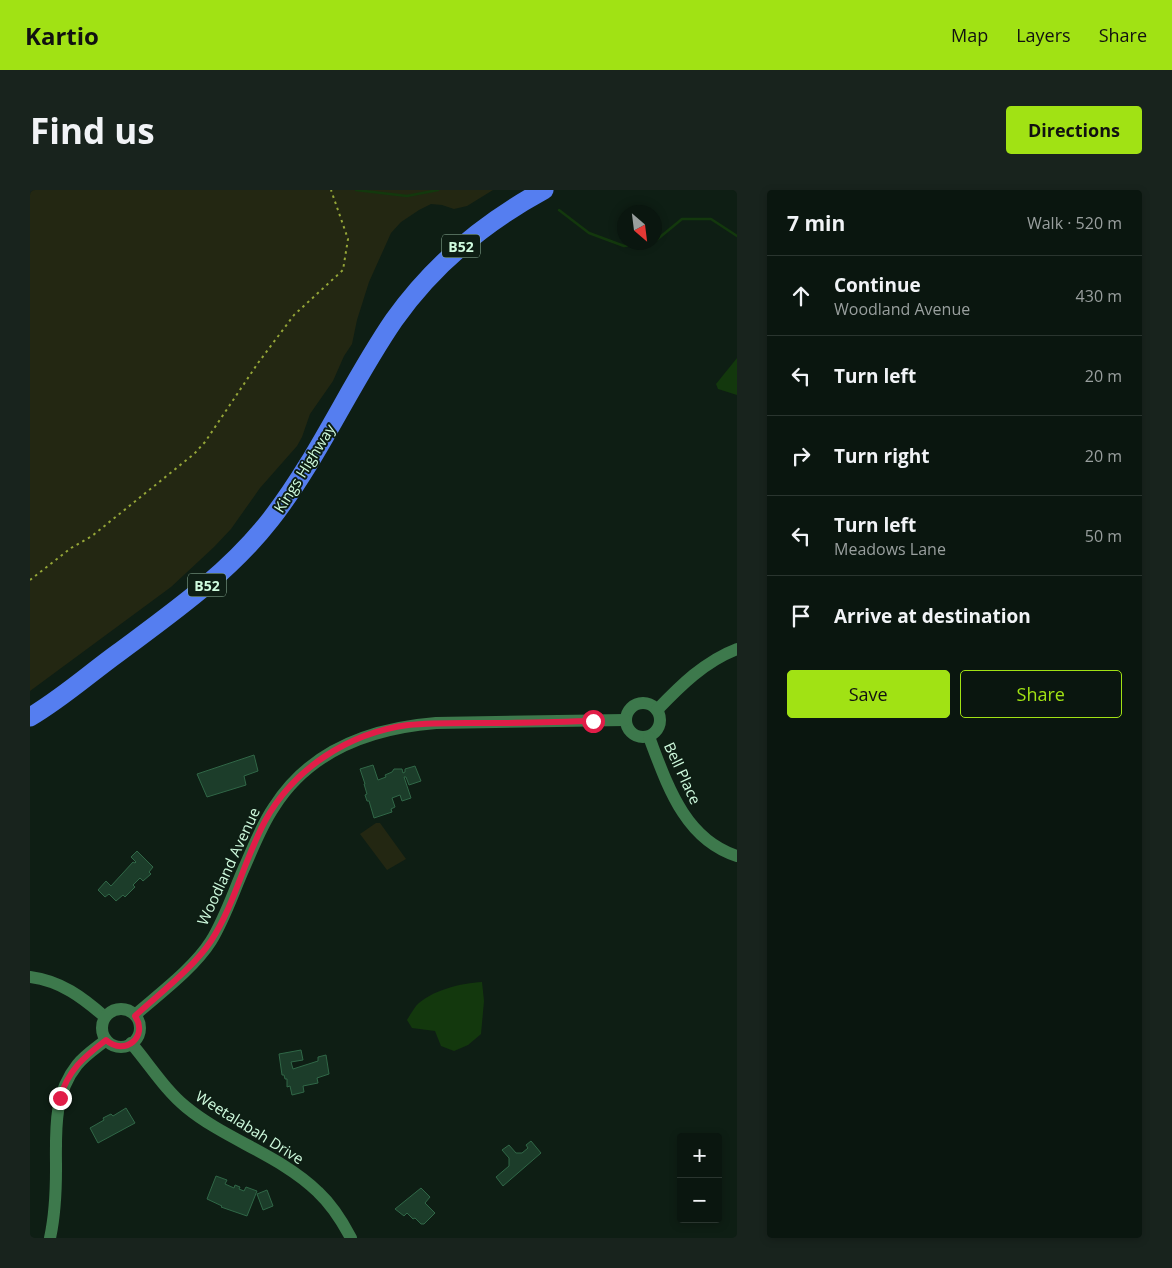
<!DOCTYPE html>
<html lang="en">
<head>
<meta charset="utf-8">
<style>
  :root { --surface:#0a160f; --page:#18231d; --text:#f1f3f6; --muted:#999f9e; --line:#2a352f; --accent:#a1e214 }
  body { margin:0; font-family:"Open Sans",sans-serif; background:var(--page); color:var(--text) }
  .controls { position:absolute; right:15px; bottom:15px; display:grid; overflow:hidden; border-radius:5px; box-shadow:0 2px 8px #0003 }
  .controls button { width:45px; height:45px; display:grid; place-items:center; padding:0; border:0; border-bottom:1px solid var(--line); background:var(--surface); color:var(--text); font:25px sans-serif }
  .compass { position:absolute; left:587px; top:15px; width:45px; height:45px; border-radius:50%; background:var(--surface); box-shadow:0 2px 8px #0003; rotate:152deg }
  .stop { position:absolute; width:15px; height:15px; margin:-11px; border:4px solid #e11d48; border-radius:50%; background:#fff }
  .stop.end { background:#e11d48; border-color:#fff; box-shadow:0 1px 5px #0008 }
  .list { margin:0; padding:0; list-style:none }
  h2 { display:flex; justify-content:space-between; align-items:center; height:65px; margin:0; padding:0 20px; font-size:21px }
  h2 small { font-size:16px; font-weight:400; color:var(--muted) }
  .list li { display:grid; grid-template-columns:32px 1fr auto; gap:15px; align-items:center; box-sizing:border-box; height:80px; padding:0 20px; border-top:1px solid var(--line) }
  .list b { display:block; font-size:19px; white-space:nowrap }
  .list p { margin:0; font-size:16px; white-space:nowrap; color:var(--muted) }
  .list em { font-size:16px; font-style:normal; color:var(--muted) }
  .actions { display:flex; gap:10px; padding:15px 20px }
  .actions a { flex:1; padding:11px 0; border:1px solid var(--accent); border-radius:5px; text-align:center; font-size:18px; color:var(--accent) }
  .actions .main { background:var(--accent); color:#111 }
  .icon { flex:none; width:28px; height:28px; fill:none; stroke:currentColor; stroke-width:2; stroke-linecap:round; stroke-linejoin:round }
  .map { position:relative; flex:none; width:707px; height:1048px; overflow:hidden; border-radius:5px }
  header { display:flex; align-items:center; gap:30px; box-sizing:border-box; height:70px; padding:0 25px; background:var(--accent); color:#111 }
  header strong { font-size:24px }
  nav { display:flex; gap:28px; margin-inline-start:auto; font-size:18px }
  .intro { display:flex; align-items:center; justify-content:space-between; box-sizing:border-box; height:120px; padding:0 30px }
  h1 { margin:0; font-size:35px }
  .button { padding:12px 22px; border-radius:5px; background:var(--accent); color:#111; font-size:18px; font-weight:700 }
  main { display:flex; gap:30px; padding:0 30px }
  aside { flex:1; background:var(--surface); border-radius:5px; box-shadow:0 2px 8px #0003 }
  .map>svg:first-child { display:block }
  .green { fill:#232712 }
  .water { fill:#13380d }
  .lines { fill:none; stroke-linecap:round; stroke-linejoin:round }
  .stream { stroke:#13380d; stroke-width:2.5 }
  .building { fill:#1c3d2a; stroke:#306747 }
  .path { stroke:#95a638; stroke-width:2; stroke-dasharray:2.5 4; stroke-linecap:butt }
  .minor { stroke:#3d794c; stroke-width:12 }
  .highway { stroke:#557ef0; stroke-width:19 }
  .route { stroke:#e11d48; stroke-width:6 }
  .labels { text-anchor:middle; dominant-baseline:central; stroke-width:4; stroke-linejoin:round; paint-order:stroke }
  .shield { fill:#0e1e14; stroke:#95b9a1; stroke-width:1 }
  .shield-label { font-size:14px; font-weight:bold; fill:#cffbde }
  .street-label { font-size:15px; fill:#cffbde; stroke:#0e1e14 }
</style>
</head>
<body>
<header>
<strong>Kartio</strong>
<nav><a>Map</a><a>Layers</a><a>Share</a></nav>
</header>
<div class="intro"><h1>Find us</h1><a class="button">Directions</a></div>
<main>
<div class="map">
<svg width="707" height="1048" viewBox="0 0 707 1048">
  <rect width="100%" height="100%" fill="#0e1e14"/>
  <g class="green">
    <polygon points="0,0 463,0 437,16 424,19 412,15 401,14 389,20 371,32 361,43 339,92 327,130 322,154 314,166 303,191 280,224 272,247 267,256 230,298 201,339 184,357 141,397 0,501"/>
    <polygon points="346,633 350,633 376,669 357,680 330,644"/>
  </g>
  <g class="water">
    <polygon points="707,168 707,205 688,199 686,194"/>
    <path d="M452 792 454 811 451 844 438 855 424 861 411 856 405 841 382 838 377 830C380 825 383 820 386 816 401 800 432 793 452 792Z"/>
  </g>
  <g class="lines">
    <g class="stream">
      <polyline points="326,0 377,6 408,0"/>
      <polyline points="529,20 559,43 594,56 623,52"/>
      <polyline points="624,52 652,29 681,29 707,46"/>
    </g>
  </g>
  <g class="building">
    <polygon points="224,565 228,581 214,586 216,595 177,607 167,584"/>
    <polygon points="343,575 348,590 356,587 355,585 362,582 364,579 372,579 373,583 375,582 375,579 385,576 391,591 379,595 376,587 374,587 381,608 372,611 370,605 362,608 365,617 361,619 362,622 344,628 339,611 337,611 335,605 337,604 334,594 335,594 330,579"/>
    <polygon points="107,661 123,677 119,682 121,684 113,691 110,688 103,695 105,697 95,707 93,705 86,711 79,704 75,707 68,700 76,691 81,696 103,672 105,673 106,672 101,667"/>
    <polygon points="271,860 273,870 261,872 263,879 288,871 288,867 296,865 299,884 287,888 288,893 273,896 274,902 262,905 260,896 257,897 257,889 255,889 254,885 252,885 249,864"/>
    <polygon points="96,918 105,933 68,953 60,938 74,930 73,928 81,924 83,926"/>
    <polygon points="501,951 511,963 473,996 466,987 479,976 479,968 472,960 479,955 486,963 492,963 498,958 496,955"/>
    <polygon points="186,986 197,990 195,994 204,998 205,995 210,997 209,999 214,1001 216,997 227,1001 217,1026 191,1017 192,1016 177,1009"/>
    <polygon points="391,998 400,1007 395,1013 405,1023 394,1034 391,1034 385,1028 383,1029 377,1023 374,1026 365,1019"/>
    <polygon points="237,1000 243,1016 233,1020 227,1004"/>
  </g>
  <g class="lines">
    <polyline class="path" points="0,390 41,358 62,346 164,264 175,252 228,173 264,125 313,80 318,49 301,0"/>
    <g class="minor">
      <circle cx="613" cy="530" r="17"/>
      <path d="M627 520C650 496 675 471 707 459"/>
      <path d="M619 547C637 594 654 649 707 666"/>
      <path d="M0 787C31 791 52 807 75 827"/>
      <circle cx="91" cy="838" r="19"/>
      <path d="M105 825C129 804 164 778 181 751 195 728 203 703 214 678 223 658 231 636 244 617 280 560 342 538 406 533L595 530"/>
      <path d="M101 853C119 874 135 900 156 917 196 950 250 965 288 1002 302 1015 312 1031 321 1048"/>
      <path d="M20 1048C25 1025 26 1002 26 979 26 943 23 905 47 875 55 865 66 858 76 850"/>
    </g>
    <path class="highway" d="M0 527C31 509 59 484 88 463 143 422 199 383 241 329 289 267 320 194 364 130 403 75 455 32 514 0"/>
  </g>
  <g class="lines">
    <path class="route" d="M30 908C38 880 54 867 76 850 95 867 119 846 105 826 129 804 163 778 181 751 205 714 214 670 235 631 264 578 319 543 378 535 406 532 436 533 465 533 498 533 530 532 563 531"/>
  </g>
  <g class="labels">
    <g class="shield">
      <rect x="412" y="44.5" width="38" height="23" rx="4"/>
      <rect x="158" y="383.5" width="38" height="23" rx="4"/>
    </g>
    <g class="shield-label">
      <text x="431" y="56">B52</text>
      <text x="177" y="395">B52</text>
    </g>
    <g class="street-label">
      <text transform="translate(274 278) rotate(-58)">Kings Highway</text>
      <text transform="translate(653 583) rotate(65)">Bell Place</text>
      <text transform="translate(198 676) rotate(-65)">Woodland Avenue</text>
      <text transform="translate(220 937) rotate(32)">Weetalabah Drive</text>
    </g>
  </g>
</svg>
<div class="controls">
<button>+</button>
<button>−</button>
</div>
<svg class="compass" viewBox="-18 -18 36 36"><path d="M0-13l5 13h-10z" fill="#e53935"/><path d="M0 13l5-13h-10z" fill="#999f9e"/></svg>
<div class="stop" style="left:563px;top:531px"></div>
<div class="stop end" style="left:30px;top:908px"></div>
</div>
<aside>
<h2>7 min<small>Walk · 520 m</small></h2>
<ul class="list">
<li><svg class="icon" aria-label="ahead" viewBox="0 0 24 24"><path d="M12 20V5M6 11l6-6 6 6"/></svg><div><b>Continue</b><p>Woodland Avenue</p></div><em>430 m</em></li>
<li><svg class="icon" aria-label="left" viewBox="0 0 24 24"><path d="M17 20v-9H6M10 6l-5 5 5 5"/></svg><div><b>Turn left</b></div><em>20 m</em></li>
<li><svg class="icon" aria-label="right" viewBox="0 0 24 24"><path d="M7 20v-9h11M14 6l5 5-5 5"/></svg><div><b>Turn right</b></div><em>20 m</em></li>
<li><svg class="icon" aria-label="left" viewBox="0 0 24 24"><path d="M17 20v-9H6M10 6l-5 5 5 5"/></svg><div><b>Turn left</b><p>Meadows Lane</p></div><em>50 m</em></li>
<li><svg class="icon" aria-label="arrive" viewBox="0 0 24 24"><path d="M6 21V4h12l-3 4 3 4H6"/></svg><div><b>Arrive at destination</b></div></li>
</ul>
<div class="actions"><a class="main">Save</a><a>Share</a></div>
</aside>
</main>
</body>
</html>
